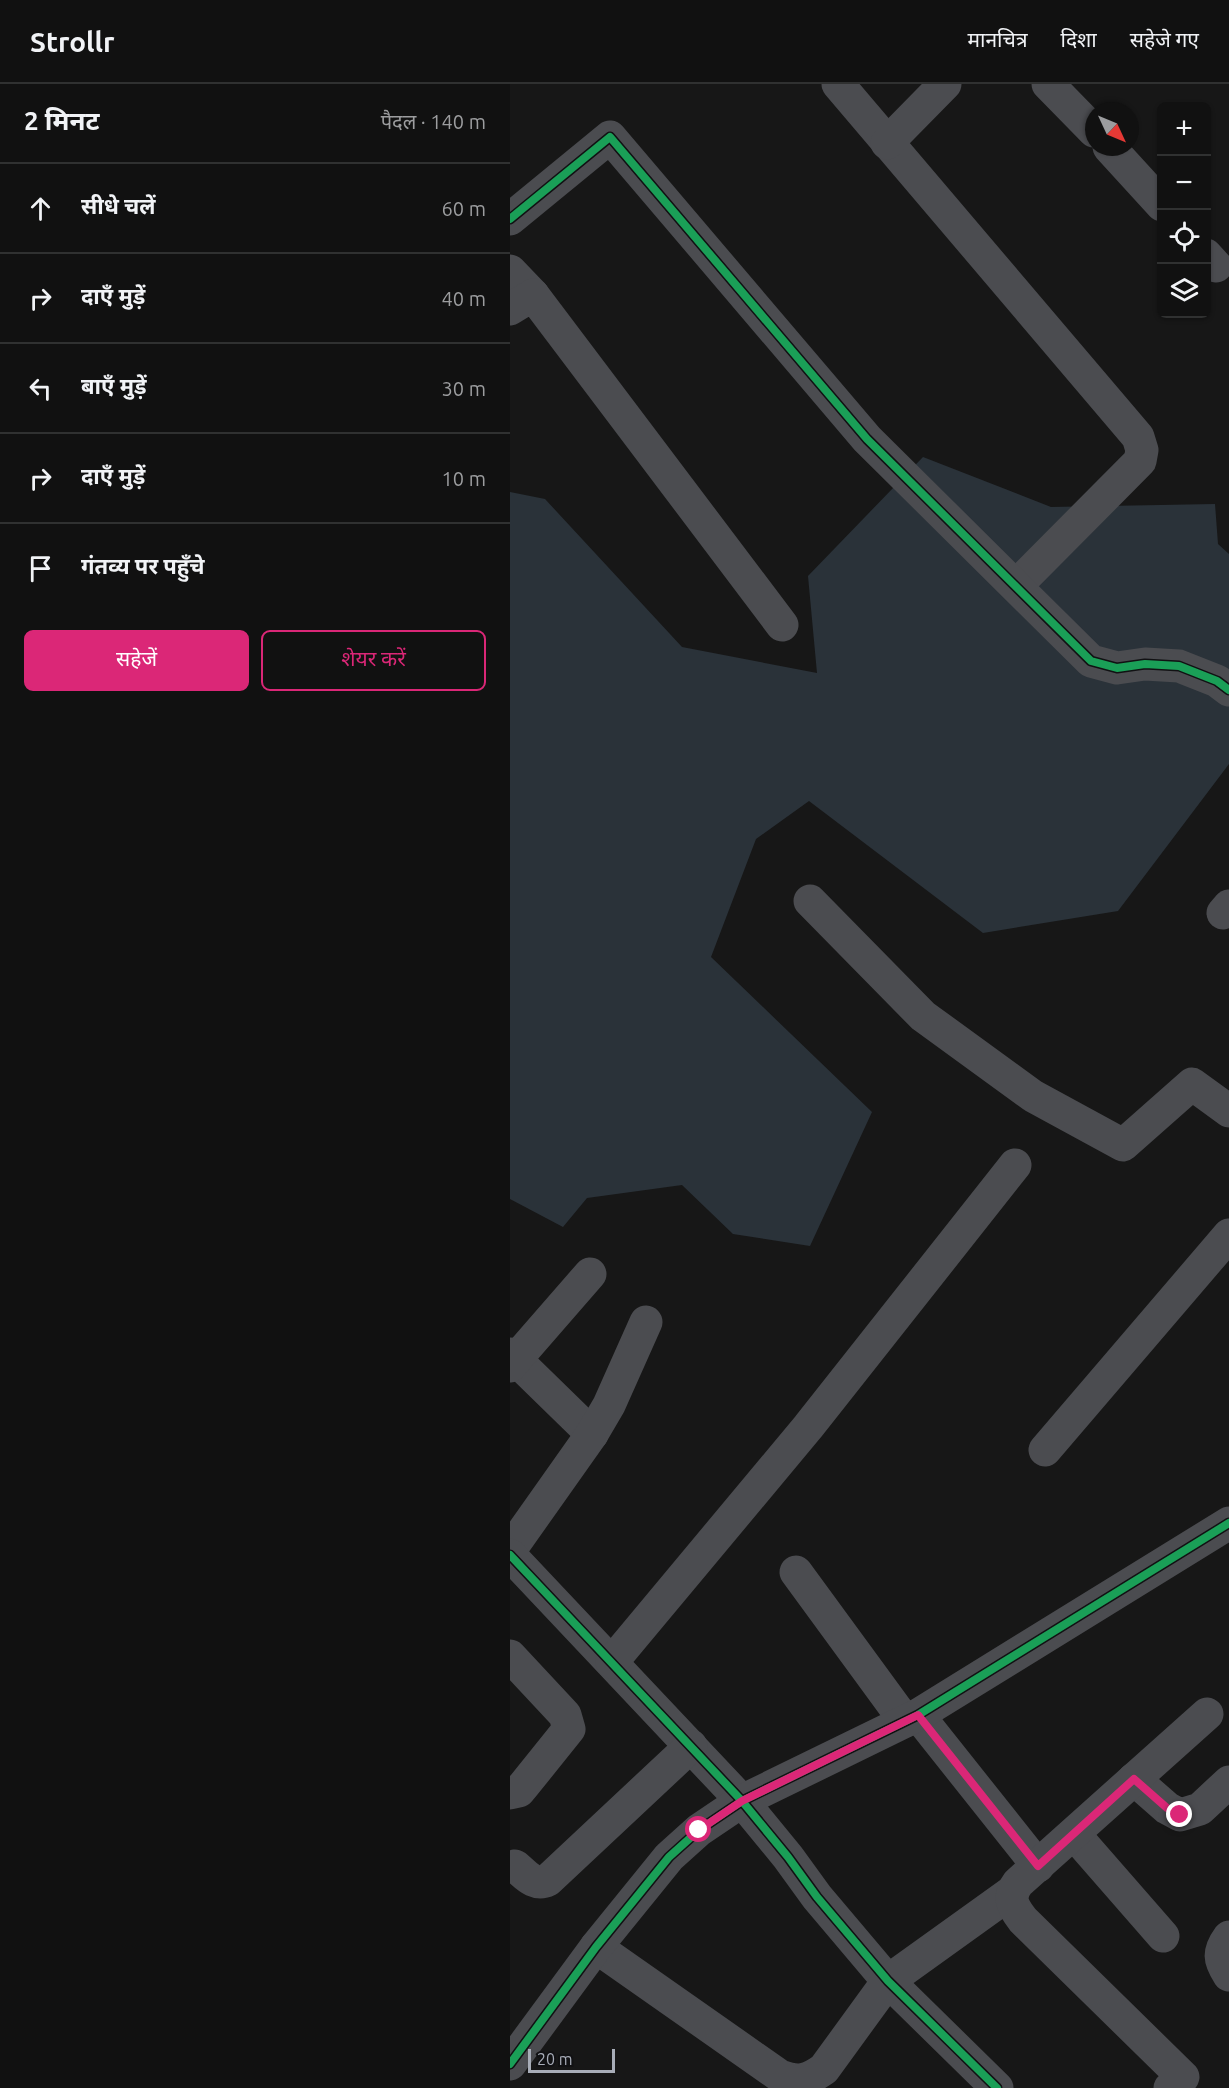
<!DOCTYPE html>
<html lang="hi">
<head>
<meta charset="utf-8">
<style>
  :root { --surface:#111; --page:#1e1f1f; --text:#f1f3f6; --muted:#9c9d9f; --line:#303131; --accent:#db2777 }
  body { margin:0; font-family:Ubuntu,"Noto Sans Devanagari",sans-serif; background:var(--page); color:var(--text) }
  .controls { position:absolute; right:18px; top:18px; display:grid; overflow:hidden; border-radius:9px; box-shadow:0 2px 4px #0004 }
  .controls button { width:54px; height:54px; display:grid; place-items:center; padding:0; border:0; border-bottom:2px solid var(--line); background:var(--surface); color:var(--text); font:30px sans-serif }
  .compass { position:absolute; left:575px; top:18px; width:54px; height:54px; border-radius:50%; background:var(--surface); box-shadow:0 2px 4px #0004; rotate:134deg }
  .scale { position:absolute; left:18px; bottom:15px; width:87px; box-sizing:border-box; padding-left:6px; border:3px solid #a8adb8; border-top:0; font-size:16px; line-height:21px; white-space:nowrap; color:#a8adb8; -webkit-text-stroke:4px #111113; paint-order:stroke }
  .stop { position:absolute; width:18px; height:18px; margin:-14px; border:4px solid #db2777; border-radius:50%; background:#fff }
  .stop.end { background:#db2777; border-color:#fff; box-shadow:0 2px 6px #0008 }
  .list { margin:0; padding:0; list-style:none }
  h2 { display:flex; justify-content:space-between; align-items:center; height:78px; margin:0; padding:0 24px; font-size:26px }
  h2 small { font-size:20px; font-weight:400; color:var(--muted) }
  .list li { display:grid; grid-template-columns:39px 1fr auto; gap:18px; align-items:center; box-sizing:border-box; height:90px; padding:0 24px; border-top:2px solid var(--line) }
  .list b { display:block; font-size:22px; white-space:nowrap }
  .list em { font-size:20px; font-style:normal; color:var(--muted) }
  .actions { display:flex; gap:12px; padding:18px 24px }
  .actions a { flex:1; padding:14px 0; border:2px solid var(--accent); border-radius:9px; text-align:center; font-size:21px; color:var(--accent) }
  .actions .main { background:var(--accent); color:#fff }
  .icon { flex:none; width:33px; height:33px; fill:none; stroke:currentColor; stroke-width:2; stroke-linecap:round; stroke-linejoin:round }
  .map { position:relative; flex:none; width:719px; height:2004px; overflow:hidden }
  header { display:flex; align-items:center; gap:36px; box-sizing:border-box; height:84px; padding:0 30px; background:var(--surface); border-bottom:2px solid var(--line) }
  header strong { font-size:28px }
  nav { display:flex; gap:33px; margin-inline-start:auto; font-size:21px }
  main { display:flex }
  aside { flex:1; background:var(--surface) }
  .map>svg:first-child { display:block }
  .water { fill:#2a3239 }
  .lines { fill:none; stroke-linecap:round; stroke-linejoin:round }
  .street { stroke:#4b4c50; stroke-width:33 }
  .cycleway-casing { stroke:#111113; stroke-width:11 }
  .cycleway { stroke:#1a9f57; stroke-width:8 }
  .route { stroke:#db2777; stroke-width:8 }
</style>
</head>
<body>
<header>
<strong>Strollr</strong>
<nav><a>मानचित्र</a><a>दिशा</a><a>सहेजे गए</a></nav>
</header>
<main>
<aside>
<h2>2 मिनट<small>पैदल · 140 m</small></h2>
<ul class="list">
<li><svg class="icon" aria-label="ahead" viewBox="0 0 24 24"><path d="M12 20V5M6 11l6-6 6 6"/></svg><div><b>सीधे चलें</b></div><em>60 m</em></li>
<li><svg class="icon" aria-label="right" viewBox="0 0 24 24"><path d="M7 20v-9h11M14 6l5 5-5 5"/></svg><div><b>दाएँ मुड़ें</b></div><em>40 m</em></li>
<li><svg class="icon" aria-label="left" viewBox="0 0 24 24"><path d="M17 20v-9H6M10 6l-5 5 5 5"/></svg><div><b>बाएँ मुड़ें</b></div><em>30 m</em></li>
<li><svg class="icon" aria-label="right" viewBox="0 0 24 24"><path d="M7 20v-9h11M14 6l5 5-5 5"/></svg><div><b>दाएँ मुड़ें</b></div><em>10 m</em></li>
<li><svg class="icon" aria-label="arrive" viewBox="0 0 24 24"><path d="M6 21V4h12l-3 4 3 4H6"/></svg><div><b>गंतव्य पर पहुँचे</b></div></li>
</ul>
<div class="actions"><a class="main">सहेजें</a><a>शेयर करें</a></div>
</aside>
<div class="map">
<svg width="719" height="2004" viewBox="0 0 719 2004">
  <rect width="100%" height="100%" fill="#171717"/>
  <polygon class="water" points="413,373 541,423 705,420 708,460 719,470 719,680 608,827 473,849 299,717 246,755 201,873 362,1028 300,1162 223,1150 172,1101 77,1114 53,1143 0,1115 0,408 35,415 172,563 307,589 298,492"/>
  <g class="lines">
    <g class="street">
      <polyline points="328,0 628,353 632,366 630,377 506,502"/>
      <polyline points="538,0 584,47"/>
      <polyline points="377,59 435,0"/>
      <polyline points="599,63 652,121"/>
      <polyline points="0,135 100,53 357,355 581,577 607,584 635,580 669,582 707,597 719,606"/>
      <polyline points="696,171 706,182"/>
      <polyline points="0,187 23,211"/>
      <polyline points="0,225 23,211 272,541"/>
      <polyline points="300,817 413,932 523,1012 613,1061 682,1000 719,1027"/>
      <polyline points="713,829 719,822"/>
      <polyline points="0,1270 82,1350"/>
      <polyline points="0,1282 80,1190"/>
      <polyline points="535,1366 719,1151"/>
      <polyline points="0,1466 82,1350 99,1321 136,1238"/>
      <polyline points="0,1471 232,1717 278,1773 307,1813 378,1897 487,2004"/>
      <polyline points="286,1488 395,1637"/>
      <polyline points="0,1572 55,1631 59,1645 14,1701 9,1707 0,1709"/>
      <polyline points="102,1578 298,1343 505,1081"/>
      <polyline points="408,1631 528,1782"/>
      <polyline points="624,1695 657,1724 670,1731 690,1725 719,1698"/>
      <polyline points="564,1750 653,1852"/>
      <path d="M5 1782C15 1790 24 1803 38 1796L181 1662"/>
      <path d="M719 1853C708 1868 709 1876 719 1891"/>
      <path d="M86 1863 270 1992C289 1999 297 1997 314 1985L378 1897 502 1808"/>
      <polyline points="0,1980 86,1863 159,1773 189,1746 232,1717 408,1631 719,1439"/>
      <path d="M660 2004 673 1993 513 1836C503 1823 497 1814 508 1799L697 1630"/>
    </g>
    <g class="cycleway-casing">
      <g id="cycleway">
        <polyline points="0,135 100,53 357,355 581,577 607,584 635,580 669,582 707,597 719,606"/>
        <polyline points="0,1471 232,1717 278,1773 307,1813 378,1897 487,2004"/>
        <polyline points="0,1980 86,1863 159,1773 189,1746 232,1717 408,1631 719,1439"/>
      </g>
    </g>
    <use href="#cycleway" class="cycleway"/>
  </g>
  <g class="lines">
    <polyline class="route" points="189,1746 232,1717 408,1631 528,1782 624,1695 657,1724 670,1731"/>
  </g>
</svg>
<div class="controls">
<button>+</button>
<button>−</button>
<button><svg class="icon" aria-label="locate" viewBox="0 0 24 24"><circle cx="12" cy="12" r="6"/><path d="M12 2v4M12 18v4M2 12h4M18 12h4"/></svg></button>
<button><svg class="icon" aria-label="layers" viewBox="0 0 24 24"><path d="M12 4l9 5-9 5-9-5zM3 14l9 5 9-5"/></svg></button>
</div>
<svg class="compass" viewBox="-18 -18 36 36"><path d="M0-13l5 13h-10z" fill="#e53935"/><path d="M0 13l5-13h-10z" fill="#9c9d9f"/></svg>
<div class="scale">20 m</div>
<div class="stop" style="left:189px;top:1746px"></div>
<div class="stop end" style="left:670px;top:1731px"></div>
</div>
</main>
</body>
</html>
